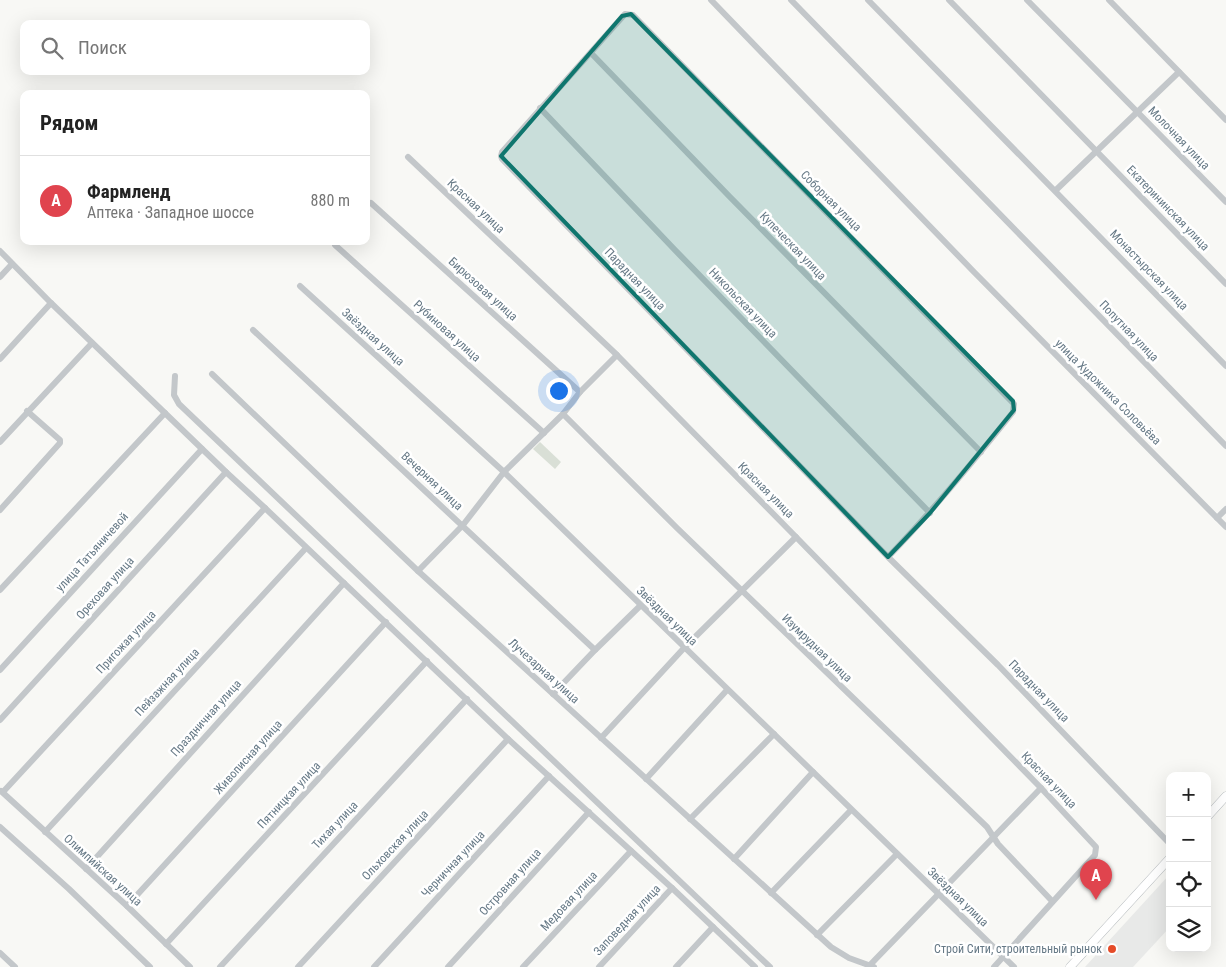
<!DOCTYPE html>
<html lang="ru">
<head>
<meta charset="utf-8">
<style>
  :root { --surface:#fff; --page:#f6f6f6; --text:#222; --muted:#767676; --line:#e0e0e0; --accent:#e54b28 }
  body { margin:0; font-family:"Roboto Condensed",sans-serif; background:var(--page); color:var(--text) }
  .controls { position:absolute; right:15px; bottom:15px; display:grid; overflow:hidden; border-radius:10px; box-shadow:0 5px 20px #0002 }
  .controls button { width:45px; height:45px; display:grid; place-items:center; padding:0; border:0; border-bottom:1px solid var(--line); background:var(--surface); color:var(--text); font:25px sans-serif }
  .you { position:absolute; left:558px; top:390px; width:18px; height:18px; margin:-12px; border:4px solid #fff; border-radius:50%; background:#1a73e8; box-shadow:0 0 0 8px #1a73e833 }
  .badge { display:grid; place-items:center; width:32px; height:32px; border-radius:50%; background:var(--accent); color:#fff; font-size:16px; font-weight:700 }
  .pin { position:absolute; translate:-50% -41px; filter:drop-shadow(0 1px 2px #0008) }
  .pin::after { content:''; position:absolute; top:26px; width:18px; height:15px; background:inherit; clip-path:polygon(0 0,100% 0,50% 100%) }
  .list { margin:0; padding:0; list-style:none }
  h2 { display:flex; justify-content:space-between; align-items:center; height:65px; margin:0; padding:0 20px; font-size:21px }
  h2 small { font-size:16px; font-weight:400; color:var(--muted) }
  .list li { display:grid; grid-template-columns:32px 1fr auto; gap:15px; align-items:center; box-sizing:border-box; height:90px; padding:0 20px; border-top:1px solid var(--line) }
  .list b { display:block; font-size:19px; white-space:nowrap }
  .list p { margin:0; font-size:16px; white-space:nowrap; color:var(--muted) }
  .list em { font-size:16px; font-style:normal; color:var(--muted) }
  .icon { flex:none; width:28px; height:28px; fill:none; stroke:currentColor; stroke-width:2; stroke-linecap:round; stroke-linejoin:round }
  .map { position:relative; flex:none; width:1226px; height:967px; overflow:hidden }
  .search { position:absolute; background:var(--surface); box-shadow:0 5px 20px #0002; left:20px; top:20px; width:350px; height:55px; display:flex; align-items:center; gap:12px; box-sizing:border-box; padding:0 18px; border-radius:10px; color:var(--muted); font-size:19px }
  .panel { position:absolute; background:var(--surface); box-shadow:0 5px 20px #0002; left:20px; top:90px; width:350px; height:155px; border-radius:10px }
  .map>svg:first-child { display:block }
  .built { fill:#e8e9e8 }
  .green { fill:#d9dfd6 }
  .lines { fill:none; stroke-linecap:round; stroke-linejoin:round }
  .major-casing { stroke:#b6bbbe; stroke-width:9 }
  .minor { stroke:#c3c7ca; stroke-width:6 }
  .major { stroke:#fff; stroke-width:8 }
  .marked { fill:#0f766e; fill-opacity:0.2; stroke:#0f766e; stroke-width:4; stroke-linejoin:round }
  .poi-dot { fill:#e54b28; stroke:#fff; stroke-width:2 }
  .labels { text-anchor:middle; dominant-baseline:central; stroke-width:5; stroke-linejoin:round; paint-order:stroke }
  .street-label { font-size:12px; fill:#667986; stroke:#fff }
  .poi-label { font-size:12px; fill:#667986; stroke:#fff; text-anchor:end }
</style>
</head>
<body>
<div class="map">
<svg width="1226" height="967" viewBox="0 0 1226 967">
  <rect width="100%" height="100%" fill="#f8f8f5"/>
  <polygon class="built" points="1170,874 1170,927 1133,967 1085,967"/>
  <polygon class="green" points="540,442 561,462 555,469 533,449"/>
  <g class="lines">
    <g class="major-casing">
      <g id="major">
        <polyline points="1207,817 1226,796"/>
        <polyline points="1070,967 1170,858"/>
      </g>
    </g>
    <g class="minor">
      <polyline points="711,0 974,272 1226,527"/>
      <polyline points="791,0 1226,446"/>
      <polyline points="868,0 1226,366"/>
      <polyline points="949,0 1226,284"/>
      <polyline points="1027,0 1226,202"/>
      <polyline points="1109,0 1226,120"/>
      <polyline points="591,53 729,196 981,452"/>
      <polyline points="540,108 674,249 930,513"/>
      <polyline points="408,157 617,355 796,537 1041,788 1096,847 1095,855 994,967"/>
      <polyline points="1056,190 1179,72"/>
      <polyline points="371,203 580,392"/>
      <polyline points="335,245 544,433"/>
      <polyline points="0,251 51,303 226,472 265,508 508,739 672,888 755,967"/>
      <polyline points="0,277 12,264"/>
      <polyline points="300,286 504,472 1014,967"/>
      <polyline points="253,330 595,650"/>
      <polyline points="0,359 51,303"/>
      <polyline points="212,374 418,571 831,947 849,958 874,967"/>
      <polyline points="175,376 174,395 179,404 770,967"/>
      <polyline points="563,414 677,528 987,827 998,844 1052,901"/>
      <polyline points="0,442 92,343"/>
      <polyline points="0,510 60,443 60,440 27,411"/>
      <polyline points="1217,518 1226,509"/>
      <path d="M888 557C933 511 973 462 1013 412L1014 404 633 15 625 14 502 152 501 156 502 159 888 557 998 665 1170 844"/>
      <polyline points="418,571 463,525 504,472 563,414 580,392 617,355"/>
      <polyline points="0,590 165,413"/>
      <polyline points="0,670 202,449"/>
      <polyline points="553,694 595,650 640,606"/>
      <polyline points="0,720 226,472"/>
      <polyline points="601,738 684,648 796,537"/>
      <polyline points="646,779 727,690"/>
      <polyline points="1,791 127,906 190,967"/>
      <polyline points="3,792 265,508"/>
      <polyline points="690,819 774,734"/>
      <polyline points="0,827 69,889 150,967"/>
      <polyline points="45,832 306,548"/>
      <polyline points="734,859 813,772"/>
      <polyline points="86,869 344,583"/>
      <polyline points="771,893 851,810"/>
      <polyline points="127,906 386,622"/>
      <polyline points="817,935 897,854"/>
      <polyline points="166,944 427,661"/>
      <polyline points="0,953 15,967"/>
      <polyline points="220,967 467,699"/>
      <polyline points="298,967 508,739"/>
      <polyline points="374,967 549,776"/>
      <polyline points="448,967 589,812"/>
      <polyline points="523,967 631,851"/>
      <polyline points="599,967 672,888"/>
      <polyline points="676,967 713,927"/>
      <polyline points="868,967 1041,788"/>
    </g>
    <use href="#major" class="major"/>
  </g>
  <path class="marked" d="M631 14 1013 401 1014 410 930 513 888 557 501 156 622 16Z"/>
  <circle class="poi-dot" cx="1112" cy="949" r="5"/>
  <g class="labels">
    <g class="street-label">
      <text transform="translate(1179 138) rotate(46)">Молочная улица</text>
      <text transform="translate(831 201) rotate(45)">Соборная улица</text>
      <text transform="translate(476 206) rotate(43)">Красная улица</text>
      <text transform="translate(1168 208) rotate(46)">Екатерининская улица</text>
      <text transform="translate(793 246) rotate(46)">Купеческая улица</text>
      <text transform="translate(1149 270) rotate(46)">Монастырская улица</text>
      <text transform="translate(635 279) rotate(46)">Парадная улица</text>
      <text transform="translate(483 289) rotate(42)">Бирюзовая улица</text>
      <text transform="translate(743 303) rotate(46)">Никольская улица</text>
      <text transform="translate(447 331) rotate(42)">Рубиновая улица</text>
      <text transform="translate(1129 331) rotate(46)">Попутная улица</text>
      <text transform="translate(373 337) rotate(42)">Звёздная улица</text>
      <text transform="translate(1108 392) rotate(45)">улица Художника Соловьёва</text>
      <text transform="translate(432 481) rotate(43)">Вечерняя улица</text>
      <text transform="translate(766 490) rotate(45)">Красная улица</text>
      <text transform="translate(92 552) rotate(-48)">улица Татьяничевой</text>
      <text transform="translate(105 588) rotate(-48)">Ореховая улица</text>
      <text transform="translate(667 616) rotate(44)">Звёздная улица</text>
      <text transform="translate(126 642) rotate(-47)">Пригожая улица</text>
      <text transform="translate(817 648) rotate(44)">Изумрудная улица</text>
      <text transform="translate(544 671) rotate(42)">Лучезарная улица</text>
      <text transform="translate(167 682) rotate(-47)">Пейзажная улица</text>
      <text transform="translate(1039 691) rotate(46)">Парадная улица</text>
      <text transform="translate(206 718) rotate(-48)">Праздничная улица</text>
      <text transform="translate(248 757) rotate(-48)">Живописная улица</text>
      <text transform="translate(1049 780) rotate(46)">Красная улица</text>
      <text transform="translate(289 795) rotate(-47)">Пятницкая улица</text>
      <text transform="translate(335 825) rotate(-47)">Тихая улица</text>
      <text transform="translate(395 845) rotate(-47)">Ольховская улица</text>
      <text transform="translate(453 864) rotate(-47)">Черничная улица</text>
      <text transform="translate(103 870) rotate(42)">Олимпийская улица</text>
      <text transform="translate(510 882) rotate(-48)">Островная улица</text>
      <text transform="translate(958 897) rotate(44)">Звёздная улица</text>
      <text transform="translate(569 901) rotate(-47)">Медовая улица</text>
      <text transform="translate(627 920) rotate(-47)">Заповедная улица</text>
    </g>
    <g class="poi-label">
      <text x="1102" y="949">Строй Сити, строительный рынок</text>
    </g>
  </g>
</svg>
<div class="controls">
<button>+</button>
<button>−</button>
<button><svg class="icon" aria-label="locate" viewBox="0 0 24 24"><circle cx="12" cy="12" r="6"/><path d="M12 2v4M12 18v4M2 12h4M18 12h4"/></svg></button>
<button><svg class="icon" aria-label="layers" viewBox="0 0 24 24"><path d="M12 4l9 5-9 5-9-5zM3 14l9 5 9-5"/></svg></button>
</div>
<div class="you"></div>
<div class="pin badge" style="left:1096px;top:900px;background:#e0444e">A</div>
<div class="search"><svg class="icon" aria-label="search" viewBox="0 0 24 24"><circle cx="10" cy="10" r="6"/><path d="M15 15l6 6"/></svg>Поиск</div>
<section class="panel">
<h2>Рядом<small></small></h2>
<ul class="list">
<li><span class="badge" style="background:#e0444e">A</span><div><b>Фармленд</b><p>Аптека · Западное шоссе</p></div><em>880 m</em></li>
</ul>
</section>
</div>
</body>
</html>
